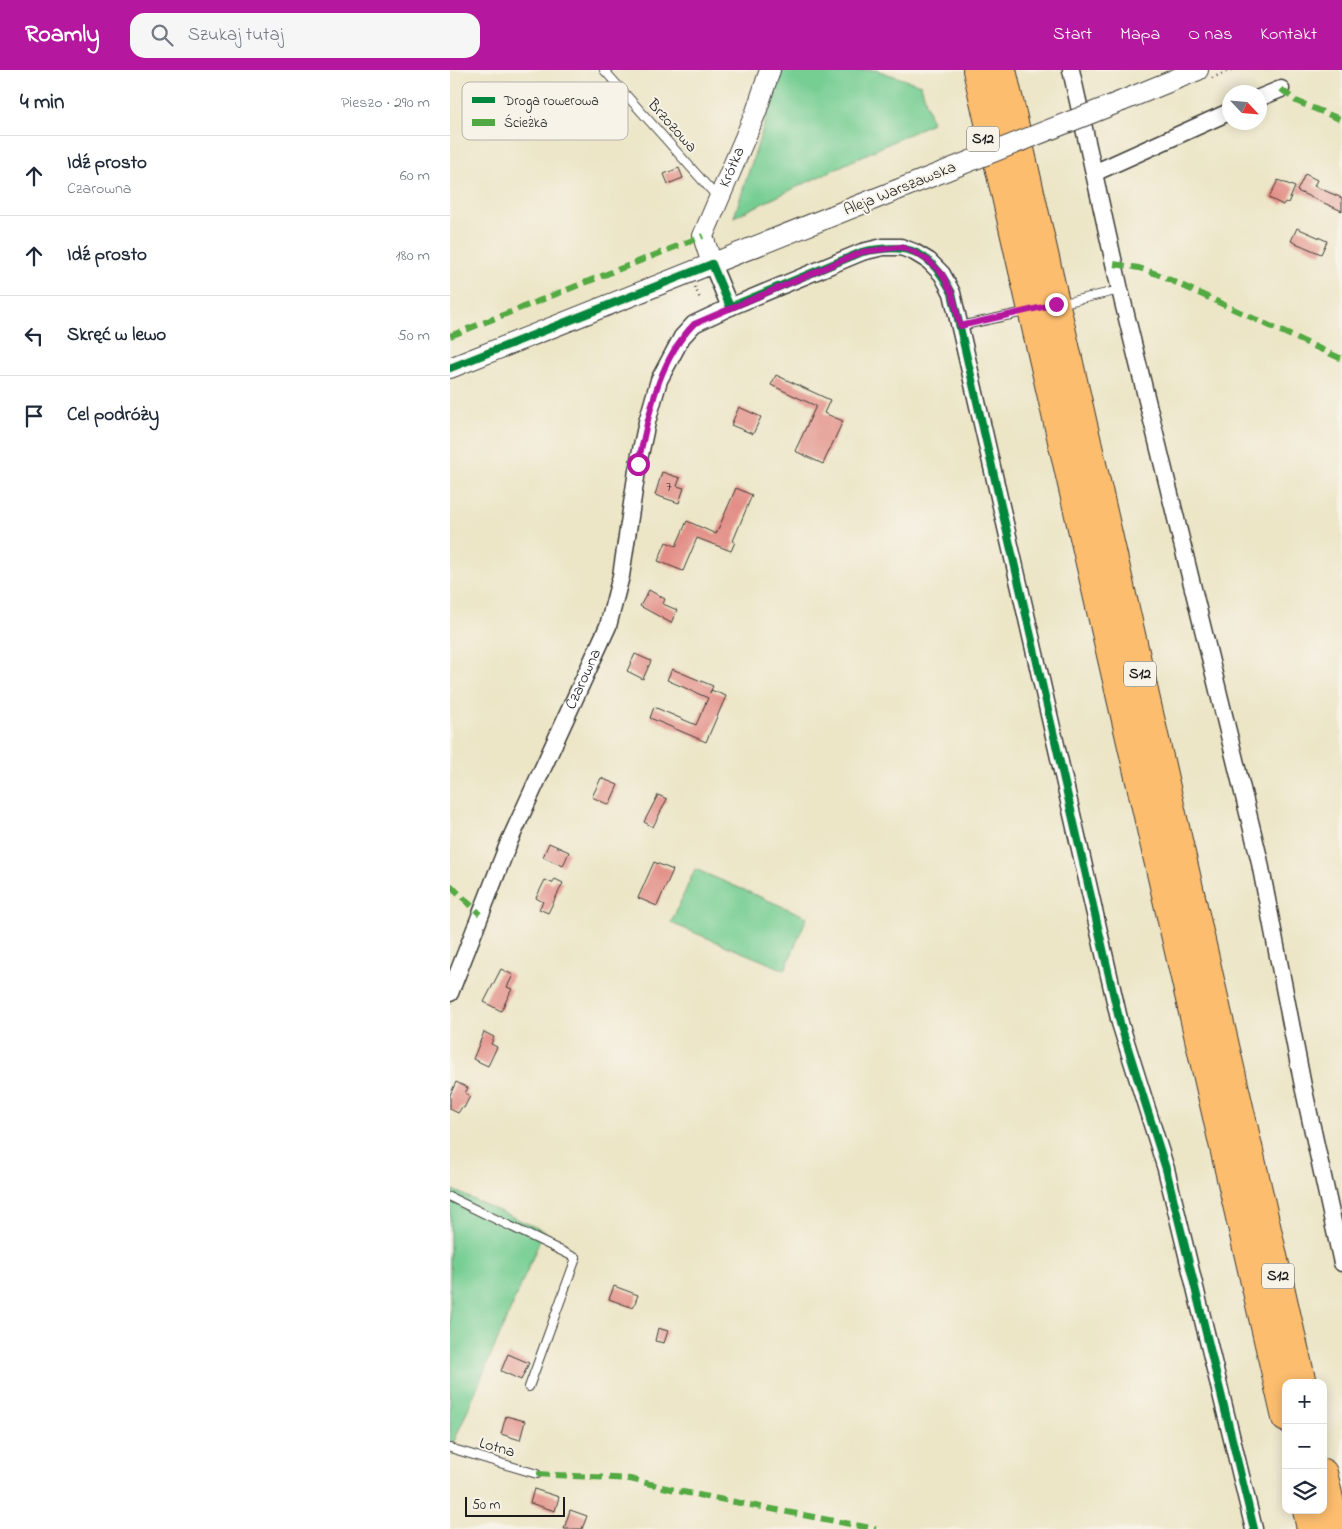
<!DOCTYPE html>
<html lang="pl">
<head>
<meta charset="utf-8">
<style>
  :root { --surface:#fff; --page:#f6f6f7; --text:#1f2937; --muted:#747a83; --line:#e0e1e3; --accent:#b5179e }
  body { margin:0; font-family:"Indie Flower",sans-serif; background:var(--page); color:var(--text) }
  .controls { position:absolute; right:15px; bottom:15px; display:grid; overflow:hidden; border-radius:10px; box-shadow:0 2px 12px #0003 }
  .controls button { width:45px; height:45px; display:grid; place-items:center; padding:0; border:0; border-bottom:1px solid var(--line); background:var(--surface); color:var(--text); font:25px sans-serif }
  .compass { position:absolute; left:772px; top:15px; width:45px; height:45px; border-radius:50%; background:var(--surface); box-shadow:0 2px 12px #0003; rotate:116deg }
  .scale { position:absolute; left:15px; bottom:12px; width:100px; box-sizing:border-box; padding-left:5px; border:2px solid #1c1c1c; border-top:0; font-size:14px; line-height:18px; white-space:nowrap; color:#1c1c1c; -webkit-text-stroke:4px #f7f3e8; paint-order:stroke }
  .stop { position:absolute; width:15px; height:15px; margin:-11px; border:4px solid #b5179e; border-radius:50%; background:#fff }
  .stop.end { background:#b5179e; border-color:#fff; box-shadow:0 1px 5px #0008 }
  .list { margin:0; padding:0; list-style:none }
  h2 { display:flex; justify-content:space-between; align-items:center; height:65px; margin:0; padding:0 20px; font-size:21px }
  h2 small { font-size:16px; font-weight:400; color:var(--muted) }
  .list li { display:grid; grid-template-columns:32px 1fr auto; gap:15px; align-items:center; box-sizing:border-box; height:80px; padding:0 20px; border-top:1px solid var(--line) }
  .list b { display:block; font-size:19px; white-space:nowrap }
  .list p { margin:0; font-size:16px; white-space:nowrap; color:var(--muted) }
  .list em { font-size:16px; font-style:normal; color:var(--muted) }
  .icon { flex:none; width:28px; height:28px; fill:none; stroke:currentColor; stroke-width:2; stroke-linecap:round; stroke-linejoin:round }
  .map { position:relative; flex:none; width:892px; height:1459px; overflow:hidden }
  header { display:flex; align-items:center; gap:30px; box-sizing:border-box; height:70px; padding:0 25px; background:var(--accent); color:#fff }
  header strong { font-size:24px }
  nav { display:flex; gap:28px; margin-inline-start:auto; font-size:18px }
  .search { width:350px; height:45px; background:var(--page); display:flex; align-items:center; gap:12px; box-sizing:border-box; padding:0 18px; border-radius:15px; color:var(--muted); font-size:19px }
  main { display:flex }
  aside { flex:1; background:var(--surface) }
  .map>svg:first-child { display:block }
  .green { fill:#76ce93; stroke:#497558 }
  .building { fill:#e28c84 }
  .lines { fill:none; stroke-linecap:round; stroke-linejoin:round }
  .service-casing { stroke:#3b3a36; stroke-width:10 }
  .minor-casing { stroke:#3b3a36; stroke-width:19 }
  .tertiary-casing { stroke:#3b3a36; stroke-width:22 }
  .motorway-casing { stroke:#3b3a36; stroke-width:30 }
  .path { stroke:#3b3a36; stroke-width:2.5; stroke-dasharray:1 4; stroke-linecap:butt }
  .service { stroke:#fff; stroke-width:8 }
  .minor { stroke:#fff; stroke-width:16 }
  .tertiary { stroke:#fff; stroke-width:20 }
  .motorway { stroke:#fcbd6e; stroke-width:28 }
  .tertiary-bridge-casing { stroke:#3b3a36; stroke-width:22; stroke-linecap:butt }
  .tertiary-bridge { stroke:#fff; stroke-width:20 }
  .quiet { stroke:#52a943; stroke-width:6; stroke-dasharray:12 6; stroke-linecap:butt }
  .cycleway-casing { stroke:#f7f3e8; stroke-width:11 }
  .cycleway { stroke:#00873e; stroke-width:8 }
  .route { stroke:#b5179e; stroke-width:6 }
  .labels { text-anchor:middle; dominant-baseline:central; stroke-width:4; stroke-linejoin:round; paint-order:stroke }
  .number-label { font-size:14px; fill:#4e3836 }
  .shield { fill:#f7f3e8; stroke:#5e5c59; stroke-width:1 }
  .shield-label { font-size:15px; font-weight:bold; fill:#1c1c1c }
  .street-label { font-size:16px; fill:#1c1c1c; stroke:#f7f3e8 }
  .key { fill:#f7f3e8; stroke:#b5b2ab; stroke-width:1 }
  .key-label { font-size:14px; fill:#1c1c1c }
</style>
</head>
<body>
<header>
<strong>Roamly</strong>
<div class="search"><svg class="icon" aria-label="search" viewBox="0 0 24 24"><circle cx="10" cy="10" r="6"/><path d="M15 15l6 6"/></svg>Szukaj tutaj</div>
<nav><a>Start</a><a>Mapa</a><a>O nas</a><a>Kontakt</a></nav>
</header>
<main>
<aside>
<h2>4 min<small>Pieszo · 290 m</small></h2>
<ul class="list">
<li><svg class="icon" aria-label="ahead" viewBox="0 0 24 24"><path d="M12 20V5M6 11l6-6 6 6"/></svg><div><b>Idź prosto</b><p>Czarowna</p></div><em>60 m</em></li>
<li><svg class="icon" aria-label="ahead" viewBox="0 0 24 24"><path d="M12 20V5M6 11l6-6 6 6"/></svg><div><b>Idź prosto</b></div><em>180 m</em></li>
<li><svg class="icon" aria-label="left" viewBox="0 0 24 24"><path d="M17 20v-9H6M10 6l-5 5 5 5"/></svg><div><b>Skręć w lewo</b></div><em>50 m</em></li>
<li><svg class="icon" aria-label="arrive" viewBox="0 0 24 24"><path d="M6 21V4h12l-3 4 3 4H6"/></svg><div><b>Cel podróży</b></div></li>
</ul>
</aside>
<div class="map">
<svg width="892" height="1459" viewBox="0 0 892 1459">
  <rect width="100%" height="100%" fill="#f7f3e8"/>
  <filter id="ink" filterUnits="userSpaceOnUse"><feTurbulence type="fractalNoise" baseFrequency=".02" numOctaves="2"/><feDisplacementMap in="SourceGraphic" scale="10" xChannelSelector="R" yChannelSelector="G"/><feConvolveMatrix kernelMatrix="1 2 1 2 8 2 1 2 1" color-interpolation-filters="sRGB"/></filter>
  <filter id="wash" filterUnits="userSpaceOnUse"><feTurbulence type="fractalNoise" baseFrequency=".0096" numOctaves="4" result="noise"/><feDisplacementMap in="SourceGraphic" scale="20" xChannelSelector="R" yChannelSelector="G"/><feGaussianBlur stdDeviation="1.12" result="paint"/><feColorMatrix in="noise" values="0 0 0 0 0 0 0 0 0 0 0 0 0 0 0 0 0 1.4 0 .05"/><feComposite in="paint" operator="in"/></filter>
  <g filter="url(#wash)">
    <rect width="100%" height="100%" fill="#ece5c6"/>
    <g class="green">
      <polygon points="332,0 426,0 471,15 482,53 284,147"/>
      <polygon points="245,799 357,847 335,900 221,853"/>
      <polygon points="0,1119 94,1161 0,1381"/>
    </g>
    <g id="blocks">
      <g class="building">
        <polygon points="229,98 233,108 218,114 214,104"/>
        <polygon points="855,104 867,110 864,116 892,128 892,141 847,121"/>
        <polygon points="828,110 845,117 838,133 835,132 833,135 819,128"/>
        <polygon points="847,158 877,171 871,184 841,171"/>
        <polygon points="326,305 380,330 374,343 393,351 373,394 345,381 366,336 321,315"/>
        <polygon points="289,337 311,347 303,364 281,355"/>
        <polygon points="212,402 230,408 227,416 234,418 229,433 205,425"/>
        <polygon points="286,418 302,425 283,471 285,472 281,481 247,468 233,501 208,491 216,472 226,476 237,451 266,464"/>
        <polygon points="199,520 215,529 213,534 227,540 221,553 190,536"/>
        <polygon points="185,584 201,591 193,609 177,601"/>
        <polygon points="222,599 263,616 260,623 261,620 276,626 256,672 200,648 204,637 246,655 258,628 217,610"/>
        <polygon points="151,708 168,715 159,735 142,727"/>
        <polygon points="208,725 217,729 203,757 194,752"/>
        <polygon points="99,773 119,782 113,796 93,787"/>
        <polygon points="204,792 223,800 207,836 188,828"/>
        <polygon points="105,809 113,813 98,843 89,839 93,832 86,828 95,810 102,813"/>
        <polygon points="51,899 63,905 57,917 62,919 51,941 34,932"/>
        <polygon points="34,962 44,967 41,974 47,977 38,996 23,989"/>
        <polygon points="6,1012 18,1018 15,1023 20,1026 14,1038 12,1037 8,1043 0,1039 0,1025"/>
        <polygon points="164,1216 188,1225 183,1238 159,1229"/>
        <polygon points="208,1258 218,1261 214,1273 205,1271"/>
        <polygon points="58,1284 79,1293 71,1310 51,1301"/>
        <polygon points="56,1346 75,1351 70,1370 51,1364"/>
        <polygon points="84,1419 109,1427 105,1441 80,1433"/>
        <polygon points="120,1440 137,1446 132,1459 114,1459"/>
      </g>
    </g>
  </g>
  <g filter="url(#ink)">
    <use href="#blocks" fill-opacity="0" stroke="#3b3a36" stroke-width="1"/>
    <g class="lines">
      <g class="service-casing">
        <g id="service">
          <polyline points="154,0 268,128"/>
          <polyline points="609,234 670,220"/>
          <polyline points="510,256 579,241"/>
          <polyline points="0,1127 126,1188 79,1317"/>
          <polyline points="0,1378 87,1404"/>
        </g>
      </g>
      <g class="minor-casing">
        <g id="minor">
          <polyline points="621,0 670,220 809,788 853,1016 892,1193"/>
          <polyline points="809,28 831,19"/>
          <polyline points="644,103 779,42"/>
          <polyline points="262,194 280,237"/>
          <path id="s1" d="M0 923 59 772 158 556 171 506 188 394 197 352 209 310 232 267 244 254 280 237 412 182 433 177H451L464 182 479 191 492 204 502 223 670 953 716 1099 804 1459"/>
        </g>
      </g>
      <g class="tertiary-casing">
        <g id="tertiary">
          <polyline points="672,31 748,0"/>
          <path id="s2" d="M262 194 253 166 306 42 320 0"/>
          <polyline points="0,298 447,120"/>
        </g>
      </g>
      <g class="motorway-casing">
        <g id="motorway">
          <polyline points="527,0 836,1348"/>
          <polyline points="552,0 852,1313"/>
          <polyline points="873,1403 886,1459"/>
          <polyline points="857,1440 861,1459"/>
        </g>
      </g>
      <g class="path">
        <polyline points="762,8 781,0"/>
        <polyline points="245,217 250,229"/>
      </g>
      <use href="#service" class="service"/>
      <use href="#minor" class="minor"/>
      <use href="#tertiary" class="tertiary"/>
      <use href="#motorway" class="motorway"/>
      <g class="tertiary-bridge-casing">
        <polyline id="tertiary-bridge" points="447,120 672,31"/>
      </g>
      <use href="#tertiary-bridge" class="tertiary-bridge"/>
      <g class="quiet">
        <polyline points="831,19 846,31 892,50"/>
        <polyline points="664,194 689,198 707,204 892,289"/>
        <polyline points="0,266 253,166"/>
        <polyline points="0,815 30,844"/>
        <polyline points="87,1404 180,1409 233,1422 426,1459"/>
      </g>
      <g class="cycleway-casing">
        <path id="cycleway" d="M0 298 262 194 280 237 412 182C458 172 480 180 502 223L670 953 716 1099 804 1459"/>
      </g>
      <use href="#cycleway" class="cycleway"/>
    </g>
  </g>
  <g class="lines" filter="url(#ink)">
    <path class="route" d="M188 394C199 345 207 292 244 254L412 182 451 177 464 182 479 191 492 204 502 223 510 256 606 234"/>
  </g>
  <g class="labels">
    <g class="number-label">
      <text x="219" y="417">7</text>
    </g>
    <g class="shield">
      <rect x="517" y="56.5" width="32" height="25" rx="4"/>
      <rect x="674" y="591.5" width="32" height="25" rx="4"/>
      <rect x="812" y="1193.5" width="32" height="25" rx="4"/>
    </g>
    <g class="shield-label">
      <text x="533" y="69">S12</text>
      <text x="690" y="604">S12</text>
      <text x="828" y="1206">S12</text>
    </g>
    <g class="street-label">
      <text transform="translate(222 56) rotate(48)">Brzozowa</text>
      <text stroke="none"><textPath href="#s2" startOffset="104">Krótka</textPath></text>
      <text transform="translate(450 119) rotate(-22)">Aleja Warszawska</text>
      <text stroke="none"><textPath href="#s1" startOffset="341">Czarowna</textPath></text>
      <text transform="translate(47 1378) rotate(16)">Lotna</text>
    </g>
  </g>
  <rect x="12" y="12" width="166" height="58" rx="8" class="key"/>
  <rect x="22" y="27" width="23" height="6" fill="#00873e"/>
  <rect x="22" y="49" width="23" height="7" fill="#52a943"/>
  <g class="key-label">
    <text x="54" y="35">Droga rowerowa</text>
    <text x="54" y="57">Ścieżka</text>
  </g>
</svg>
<div class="controls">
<button>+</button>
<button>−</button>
<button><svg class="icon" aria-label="layers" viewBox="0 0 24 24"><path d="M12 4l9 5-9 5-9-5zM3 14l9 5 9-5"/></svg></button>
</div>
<svg class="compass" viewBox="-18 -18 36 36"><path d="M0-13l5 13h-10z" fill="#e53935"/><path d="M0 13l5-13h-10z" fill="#747a83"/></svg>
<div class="scale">50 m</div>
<div class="stop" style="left:188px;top:394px"></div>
<div class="stop end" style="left:606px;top:234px"></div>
</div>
</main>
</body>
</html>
